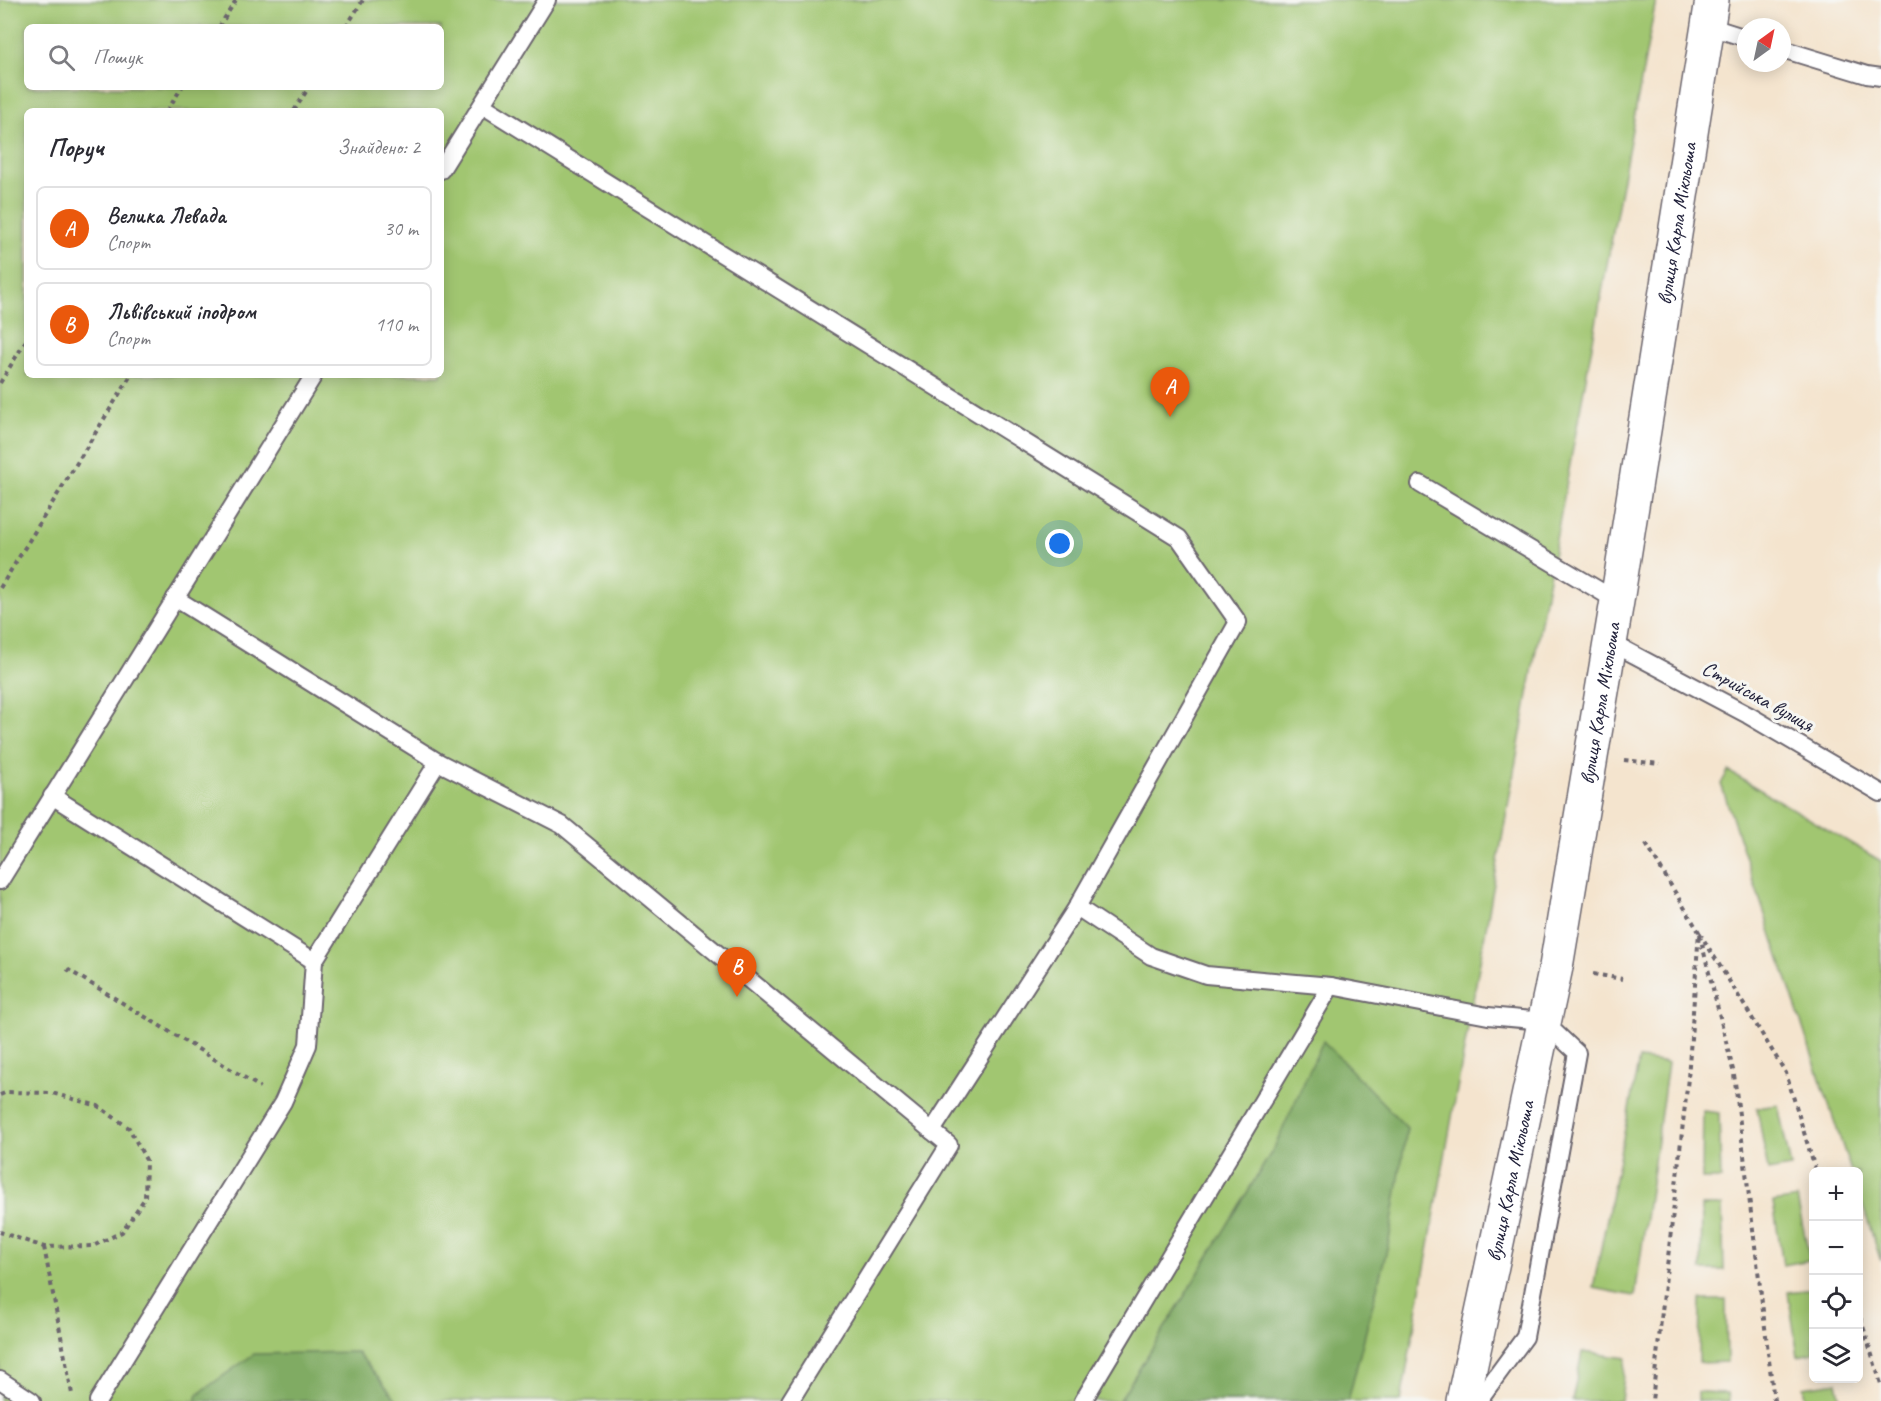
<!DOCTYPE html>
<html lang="uk">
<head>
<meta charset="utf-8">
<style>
  :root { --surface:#fff; --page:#f7f7f7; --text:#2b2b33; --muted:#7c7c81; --line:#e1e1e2; --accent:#ea580c }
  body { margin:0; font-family:Caveat,sans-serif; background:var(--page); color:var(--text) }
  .controls { position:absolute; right:18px; bottom:18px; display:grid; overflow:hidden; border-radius:9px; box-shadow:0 3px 15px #0003 }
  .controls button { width:54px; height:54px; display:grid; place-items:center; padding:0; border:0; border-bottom:2px solid var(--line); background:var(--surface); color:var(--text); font:30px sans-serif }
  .compass { position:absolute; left:1737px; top:18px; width:54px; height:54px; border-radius:50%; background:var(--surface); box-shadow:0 3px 15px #0003; rotate:33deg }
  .you { position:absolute; left:1060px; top:544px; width:21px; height:21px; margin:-15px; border:4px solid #fff; border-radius:50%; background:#1a73e8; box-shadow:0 0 0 9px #1a73e833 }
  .badge { display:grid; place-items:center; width:39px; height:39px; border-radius:50%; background:var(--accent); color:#fff; font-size:20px; font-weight:700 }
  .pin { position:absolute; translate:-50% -50px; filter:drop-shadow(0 2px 3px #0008) }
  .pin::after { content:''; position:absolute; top:32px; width:21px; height:18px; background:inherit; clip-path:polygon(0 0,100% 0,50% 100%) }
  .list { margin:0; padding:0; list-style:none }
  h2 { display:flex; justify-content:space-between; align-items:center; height:78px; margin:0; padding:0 24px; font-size:26px }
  h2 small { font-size:20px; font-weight:400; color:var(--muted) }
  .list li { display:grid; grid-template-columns:39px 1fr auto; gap:18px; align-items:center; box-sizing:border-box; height:84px; margin:0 12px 12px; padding:0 12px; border:2px solid var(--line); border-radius:9px }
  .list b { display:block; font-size:22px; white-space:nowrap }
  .list p { margin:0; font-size:20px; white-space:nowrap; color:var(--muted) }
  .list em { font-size:20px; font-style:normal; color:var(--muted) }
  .icon { flex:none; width:33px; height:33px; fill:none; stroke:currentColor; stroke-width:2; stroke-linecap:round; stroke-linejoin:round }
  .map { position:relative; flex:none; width:1881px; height:1401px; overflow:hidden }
  .search { position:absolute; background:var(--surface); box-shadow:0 3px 15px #0003; left:24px; top:24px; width:420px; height:66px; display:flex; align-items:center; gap:15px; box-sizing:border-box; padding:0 21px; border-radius:9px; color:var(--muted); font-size:22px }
  .panel { position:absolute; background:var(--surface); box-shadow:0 3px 15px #0003; left:24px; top:108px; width:420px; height:270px; border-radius:9px }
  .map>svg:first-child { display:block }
  .green { fill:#a1c671; stroke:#627456; stroke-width:1.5; fill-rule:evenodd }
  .forest { fill:#80ab63; stroke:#51664f; stroke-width:1.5 }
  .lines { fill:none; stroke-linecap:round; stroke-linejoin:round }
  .service-casing { stroke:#6c666e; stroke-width:20 }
  .minor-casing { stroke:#6c666e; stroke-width:36 }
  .path { stroke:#6c666e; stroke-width:4; stroke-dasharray:4.5 4.5; stroke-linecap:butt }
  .service { stroke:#fff; stroke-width:16 }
  .minor { stroke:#fff; stroke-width:33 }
  .labels { text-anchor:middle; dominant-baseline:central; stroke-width:6; stroke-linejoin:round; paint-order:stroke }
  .street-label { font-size:21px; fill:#22223b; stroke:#f6f6f2 }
</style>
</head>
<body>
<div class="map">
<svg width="1881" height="1401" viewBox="0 0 1881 1401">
  <rect width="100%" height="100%" fill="#f6f6f2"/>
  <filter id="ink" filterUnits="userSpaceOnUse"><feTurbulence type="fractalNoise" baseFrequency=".0167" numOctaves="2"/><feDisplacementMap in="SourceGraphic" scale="12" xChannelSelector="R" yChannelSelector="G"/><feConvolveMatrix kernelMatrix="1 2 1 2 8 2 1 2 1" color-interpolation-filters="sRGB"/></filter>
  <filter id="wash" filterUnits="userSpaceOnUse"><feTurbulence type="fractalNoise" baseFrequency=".008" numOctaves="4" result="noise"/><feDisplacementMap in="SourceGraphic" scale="24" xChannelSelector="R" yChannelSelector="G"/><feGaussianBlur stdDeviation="1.35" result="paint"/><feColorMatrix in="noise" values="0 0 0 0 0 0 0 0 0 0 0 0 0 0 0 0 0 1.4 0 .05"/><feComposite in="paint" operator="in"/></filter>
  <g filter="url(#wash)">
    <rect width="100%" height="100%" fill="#f4e4ce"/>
    <g class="green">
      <path d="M0 0H1656L1546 594 1401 1401H0ZM27 27H441V87H27ZM27 111H441V375H27Z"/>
      <polygon points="1728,771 1881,861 1881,1261 1859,1194 1858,1172 1851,1171 1721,784"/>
      <polygon points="1639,1059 1668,1063 1635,1296 1593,1288"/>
      <polygon points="1778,1105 1791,1167 1768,1171 1757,1108"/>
      <polygon points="1703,1111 1719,1113 1721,1179 1702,1179"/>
      <polygon points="1797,1198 1810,1260 1783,1265 1773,1202"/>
      <polygon points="1702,1206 1722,1206 1724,1270 1701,1270"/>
      <polygon points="1813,1289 1813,1353 1798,1356 1788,1292"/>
      <polygon points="1700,1300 1726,1300 1727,1362 1699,1363"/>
      <polygon points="1582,1352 1626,1358 1621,1401 1572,1401"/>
      <polygon points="1837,1382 1841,1401 1806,1401 1803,1387"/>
      <polygon points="1698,1392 1728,1393 1729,1401 1698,1401"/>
    </g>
    <g class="forest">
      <polygon points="1323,1041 1407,1128 1389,1241 1348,1401 1119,1401 1179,1305 1274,1148"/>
      <polygon points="357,1352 398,1401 196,1401 198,1394 254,1354"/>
    </g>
  </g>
  <g filter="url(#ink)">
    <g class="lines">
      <g class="service-casing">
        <g id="service">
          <polyline points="1708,26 1746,38"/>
          <polyline points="1782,49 1867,75 1881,77"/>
          <polyline points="482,105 1179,538 1238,622 1077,907 932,1131"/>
          <polyline points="441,170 547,0"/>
          <polyline points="1420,484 1617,601"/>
          <polyline points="175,598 438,762 562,825 949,1145 790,1401"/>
          <polyline points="1610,642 1748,715 1881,793"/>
          <polyline points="52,796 314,961"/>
          <polyline points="0,881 314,375"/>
          <polyline points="1077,907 1151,956 1206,975 1331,986 1488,1016 1543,1021 1577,1053 1525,1337 1478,1401"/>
          <polyline points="0,1380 32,1401"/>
          <polyline points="98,1401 283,1102 308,1045 314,961 438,762"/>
          <polyline points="1083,1401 1331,986"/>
        </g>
      </g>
      <g class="minor-casing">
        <g id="minor">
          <path id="s1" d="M1463 1401 1556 967 1617 601 1712 0"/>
        </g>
      </g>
      <g class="path">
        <polyline points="219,27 236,0"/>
        <polyline points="346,27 363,0"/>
        <polyline points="167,111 182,87"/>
        <polyline points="294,111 309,87"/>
        <polyline points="0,383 27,339"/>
        <polyline points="0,588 131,375"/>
        <polyline points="1624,760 1660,764"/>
        <polyline points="1646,844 1699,932 1688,1078 1652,1401"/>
        <polyline points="67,969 260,1087"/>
        <polyline points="1593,974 1622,979"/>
        <polyline points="0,1095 7,1092 52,1093 98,1106 129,1128 146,1160 145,1198 122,1232 93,1246 44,1247 0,1232"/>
        <polyline points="44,1247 72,1394"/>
        <polyline points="1858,1310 1881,1384"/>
        <polyline points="1774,1401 1734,1074 1699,932 1786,1073 1816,1172"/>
      </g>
      <use href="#service" class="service"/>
      <use href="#minor" class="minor"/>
    </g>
  </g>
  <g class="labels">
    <g class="street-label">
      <text stroke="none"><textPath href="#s1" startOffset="1197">вулиця Карла Мікльоша</textPath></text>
      <text transform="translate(1758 696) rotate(29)">Стрийська вулиця</text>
      <text stroke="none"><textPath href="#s1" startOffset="711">вулиця Карла Мікльоша</textPath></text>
      <text stroke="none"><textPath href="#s1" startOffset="225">вулиця Карла Мікльоша</textPath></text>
    </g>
  </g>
</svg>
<div class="controls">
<button>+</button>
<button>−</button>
<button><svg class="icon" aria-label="locate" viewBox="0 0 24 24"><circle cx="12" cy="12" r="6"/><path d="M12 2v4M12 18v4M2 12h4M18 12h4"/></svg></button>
<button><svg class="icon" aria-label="layers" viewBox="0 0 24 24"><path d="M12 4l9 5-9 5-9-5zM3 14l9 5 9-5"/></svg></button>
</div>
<svg class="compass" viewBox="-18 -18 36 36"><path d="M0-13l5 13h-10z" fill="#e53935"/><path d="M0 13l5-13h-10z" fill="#7c7c81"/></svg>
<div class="you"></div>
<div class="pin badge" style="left:1170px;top:417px">A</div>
<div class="pin badge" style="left:737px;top:997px">B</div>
<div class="search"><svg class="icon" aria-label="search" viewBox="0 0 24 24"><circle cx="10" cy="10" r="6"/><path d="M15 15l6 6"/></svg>Пошук</div>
<section class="panel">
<h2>Поруч<small>Знайдено: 2</small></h2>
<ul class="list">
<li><span class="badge">A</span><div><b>Велика Левада</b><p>Спорт</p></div><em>30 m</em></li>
<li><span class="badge">B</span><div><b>Львівський іподром</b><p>Спорт</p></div><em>110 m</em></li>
</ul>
</section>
</div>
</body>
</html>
